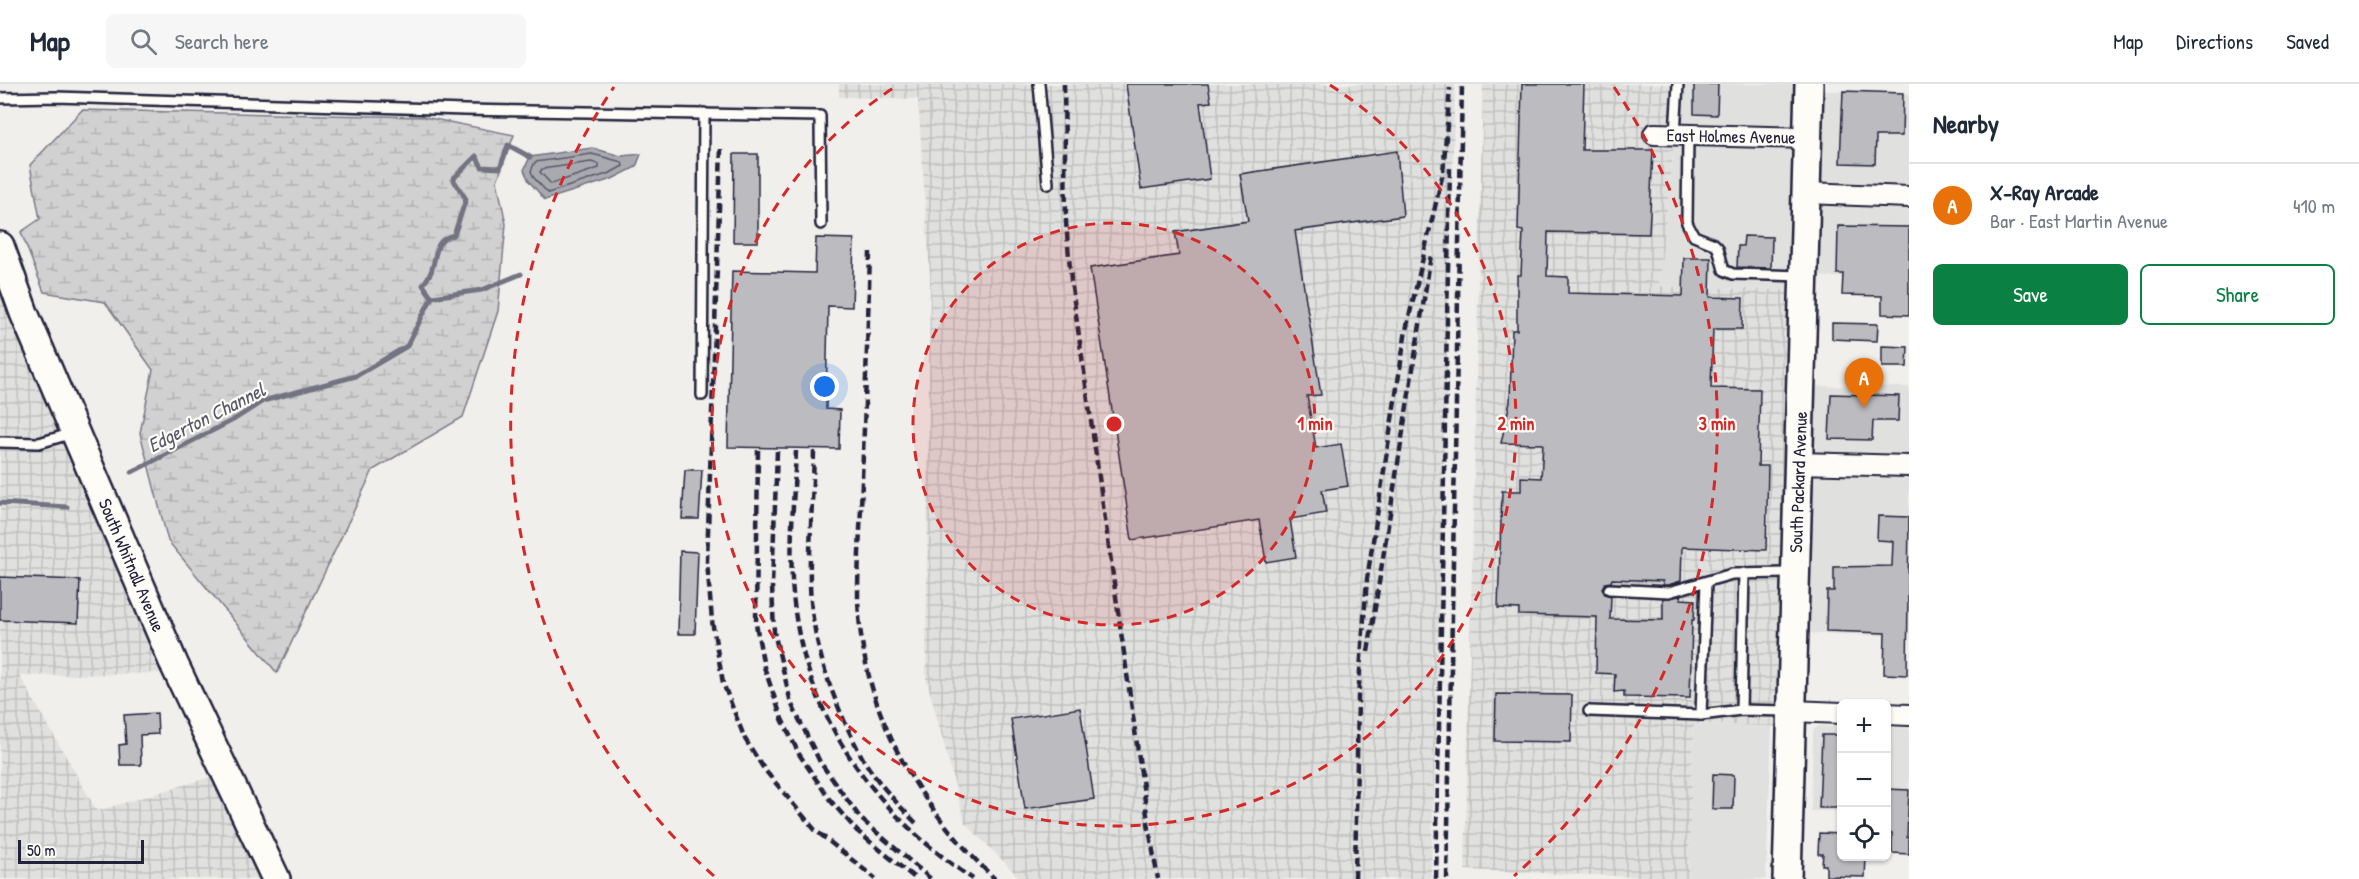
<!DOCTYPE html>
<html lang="en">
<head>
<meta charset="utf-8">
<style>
  :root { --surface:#fff; --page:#f6f6f7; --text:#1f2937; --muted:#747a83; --line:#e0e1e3; --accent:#0b8043 }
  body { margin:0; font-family:"Patrick Hand",sans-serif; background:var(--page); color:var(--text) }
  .controls { position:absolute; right:18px; bottom:18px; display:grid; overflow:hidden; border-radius:9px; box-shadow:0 2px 4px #0004 }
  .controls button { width:54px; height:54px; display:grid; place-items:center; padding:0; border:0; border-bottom:2px solid var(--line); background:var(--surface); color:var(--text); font:30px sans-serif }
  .scale { position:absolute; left:18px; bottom:15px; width:126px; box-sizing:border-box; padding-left:6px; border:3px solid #22223b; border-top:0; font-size:16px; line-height:21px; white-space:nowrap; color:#22223b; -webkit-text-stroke:4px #fdfcf7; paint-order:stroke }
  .you { position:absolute; left:825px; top:303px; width:21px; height:21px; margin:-15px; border:4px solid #fff; border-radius:50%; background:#1a73e8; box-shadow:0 0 0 9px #1a73e833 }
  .badge { display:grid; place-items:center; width:39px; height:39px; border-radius:50%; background:var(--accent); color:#fff; font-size:20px; font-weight:700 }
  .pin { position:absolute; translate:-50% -50px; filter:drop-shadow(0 2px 3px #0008) }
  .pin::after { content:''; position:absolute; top:32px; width:21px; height:18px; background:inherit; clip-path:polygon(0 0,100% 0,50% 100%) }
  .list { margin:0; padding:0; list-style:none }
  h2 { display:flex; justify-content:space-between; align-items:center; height:78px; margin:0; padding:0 24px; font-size:26px }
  h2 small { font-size:20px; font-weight:400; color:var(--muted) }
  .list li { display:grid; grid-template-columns:39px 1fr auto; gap:18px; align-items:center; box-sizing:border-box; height:84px; padding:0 24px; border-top:2px solid var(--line) }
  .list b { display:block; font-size:22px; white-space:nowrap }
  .list p { margin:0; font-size:20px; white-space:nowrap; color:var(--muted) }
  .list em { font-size:20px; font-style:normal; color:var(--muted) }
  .actions { display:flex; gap:12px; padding:18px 24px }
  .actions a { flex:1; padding:14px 0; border:2px solid var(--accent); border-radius:9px; text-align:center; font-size:21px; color:var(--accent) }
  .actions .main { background:var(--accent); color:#fff }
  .icon { flex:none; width:33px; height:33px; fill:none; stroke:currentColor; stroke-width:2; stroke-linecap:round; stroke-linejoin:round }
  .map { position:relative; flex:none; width:1909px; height:795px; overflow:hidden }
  header { display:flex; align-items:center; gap:36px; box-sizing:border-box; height:84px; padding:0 30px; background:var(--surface); border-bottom:2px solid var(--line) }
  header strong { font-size:28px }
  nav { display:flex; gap:33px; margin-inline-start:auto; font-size:21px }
  .search { width:420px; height:54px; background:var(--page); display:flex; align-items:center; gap:15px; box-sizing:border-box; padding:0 21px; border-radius:9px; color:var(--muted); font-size:22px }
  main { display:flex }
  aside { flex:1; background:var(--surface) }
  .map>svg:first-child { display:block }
  .built { fill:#e0e0df }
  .industrial { fill:url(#industrial-grid) }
  .wetland { fill:url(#wetland-marsh); stroke:#7a7a86; stroke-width:1.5 }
  .water { fill:#a9a9b0; stroke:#737381; stroke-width:1.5 }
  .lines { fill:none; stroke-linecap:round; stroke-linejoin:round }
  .shore { stroke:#58586a; stroke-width:1.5 }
  .stream { stroke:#737381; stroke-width:5 }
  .building { fill:#bcbcc0; stroke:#22223b; stroke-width:1.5 }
  .lane-casing { stroke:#22223b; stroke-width:14 }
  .street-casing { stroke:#22223b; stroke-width:24 }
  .secondary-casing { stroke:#22223b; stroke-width:32 }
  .lane { stroke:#fdfcf7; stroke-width:9 }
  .street { stroke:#fdfcf7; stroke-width:20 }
  .secondary { stroke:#fdfcf7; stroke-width:27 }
  .rail { stroke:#22223b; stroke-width:4.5; stroke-dasharray:9 4.5; stroke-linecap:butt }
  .ring { fill:none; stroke:#d62828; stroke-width:3; stroke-dasharray:10 8 }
  .labels { text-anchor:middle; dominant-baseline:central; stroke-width:4.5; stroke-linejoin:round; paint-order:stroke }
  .street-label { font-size:18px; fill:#22223b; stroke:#fdfcf7 }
  .water-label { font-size:20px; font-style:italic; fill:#58586a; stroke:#fdfcf7 }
  .centre { fill:#d62828; stroke:#fdfcf7; stroke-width:3 }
  .ring-label { font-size:18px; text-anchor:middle; font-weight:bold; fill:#d62828; stroke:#fdfcf7; stroke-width:4.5; stroke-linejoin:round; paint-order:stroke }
</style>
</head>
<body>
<header>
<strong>Map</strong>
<div class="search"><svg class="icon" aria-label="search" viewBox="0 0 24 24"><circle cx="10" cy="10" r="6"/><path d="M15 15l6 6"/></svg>Search here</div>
<nav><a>Map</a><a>Directions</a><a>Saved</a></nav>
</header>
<main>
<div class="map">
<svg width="1909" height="795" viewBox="0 0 1909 795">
  <defs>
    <pattern id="industrial-grid" width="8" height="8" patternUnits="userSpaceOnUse" patternTransform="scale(1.5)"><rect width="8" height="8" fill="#e0e0df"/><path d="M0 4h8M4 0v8" fill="none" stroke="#c0c0c0"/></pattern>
    <pattern id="wetland-marsh" width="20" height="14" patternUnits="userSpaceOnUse" patternTransform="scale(1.5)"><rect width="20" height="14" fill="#d2d1d1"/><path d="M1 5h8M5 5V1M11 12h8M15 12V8" fill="none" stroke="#b4b3b4"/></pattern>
  </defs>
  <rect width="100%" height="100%" fill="#f0efec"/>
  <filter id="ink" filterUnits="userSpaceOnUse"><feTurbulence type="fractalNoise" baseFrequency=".0167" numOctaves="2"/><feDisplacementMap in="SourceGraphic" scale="12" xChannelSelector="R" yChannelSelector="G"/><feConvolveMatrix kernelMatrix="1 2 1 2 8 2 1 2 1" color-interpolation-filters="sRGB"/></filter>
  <g filter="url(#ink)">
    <g class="built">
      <polygon points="1678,0 1809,0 1810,6 1909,10 1909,195 1804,192 1804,207 1659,202 1675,50"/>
      <polygon points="1801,302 1909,303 1909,552 1794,549"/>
      <polygon points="1694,640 1772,643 1766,795 1688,795"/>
      <polygon points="1819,642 1841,643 1841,727 1811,727 1813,651 1814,645"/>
      <polygon points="1886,644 1909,644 1909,729 1887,728"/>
    </g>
    <g class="industrial">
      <polygon points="839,0 1455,0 1431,795 1021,795 965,739 926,593 930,191 918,15 839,13"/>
      <polygon points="1483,0 1678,0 1675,50 1659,202 1804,207 1791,643 1694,640 1688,795 1465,786"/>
      <polygon points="0,194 165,589 20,592 97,727 214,692 262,795 0,795"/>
    </g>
    <polygon class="wetland" points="82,26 424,33 514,51 497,97 506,140 498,227 463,333 373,386 277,589 168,457 140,349 153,286 105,218 44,208 21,148 40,135 30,81"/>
    <polygon class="water" points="592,64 621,72 641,70 636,83 612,95 545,116 529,97 524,86 530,73"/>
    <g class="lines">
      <g class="shore">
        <polygon points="592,70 622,78 623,82 610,89 548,109 534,94 531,87 535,78"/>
        <polygon points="591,78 599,80 599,84 551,100 540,88 542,85"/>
      </g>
      <g class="stream">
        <path d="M432 213 423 201C426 196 431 190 432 185 437 170 434 155 454 151L466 115 453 95 476 72 482 83 500 84 508 61 530 73"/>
        <polyline points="432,213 482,206 521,190"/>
        <polyline points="132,388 235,335 263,317 356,292 407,262 432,213"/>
        <polyline points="0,419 67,423"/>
      </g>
    </g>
    <g class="building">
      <polygon points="1126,0 1208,0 1211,18 1200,19 1210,95 1141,105"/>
      <polygon points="1522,0 1584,0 1582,66 1653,66 1649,150 1548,148 1547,192 1568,193 1568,209 1683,212 1684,174 1711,174 1710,213 1743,214 1742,245 1713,245 1711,304 1760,305 1758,382 1768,382 1766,466 1682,463 1681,497 1668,501 1663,501 1663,497 1612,495 1611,498 1605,499 1602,504 1605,510 1611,512 1610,535 1663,536 1663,514 1681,512 1681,515 1695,516 1694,536 1692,536 1690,614 1624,613 1624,607 1614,608 1615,590 1596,589 1597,533 1519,531 1519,525 1498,524 1502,407 1521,407 1521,393 1541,394 1543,360 1501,359 1510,318 1512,246 1517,246 1517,191 1521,191 1523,147 1518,146"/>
      <polygon points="1694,0 1718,0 1717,31 1694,30"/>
      <polygon points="1843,7 1903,9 1902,52 1876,52 1875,80 1840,79"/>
      <polygon points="1397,67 1403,132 1295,147 1321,311 1307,312 1316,364 1341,360 1348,402 1322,406 1326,429 1290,435 1296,473 1266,478 1259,436 1132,456 1090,184 1179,171 1175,148 1248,137 1240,90"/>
      <polygon points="734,70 758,70 758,158 733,158"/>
      <polygon points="1838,142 1909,143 1909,231 1882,230 1882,212 1842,211 1843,190 1837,190"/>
      <polygon points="1744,152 1772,153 1771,184 1737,183 1738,162 1743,162"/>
      <polygon points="816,154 854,155 852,223 828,222 826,325 840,326 839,365 728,363 732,187 815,189"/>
      <polygon points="1832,239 1878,240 1877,257 1832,255"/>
      <polygon points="1882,262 1908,263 1907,283 1882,283"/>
      <polygon points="1831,310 1899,312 1898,337 1873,337 1872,356 1829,355"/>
      <polygon points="685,386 702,386 699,435 682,435"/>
      <polygon points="1878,432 1909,433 1907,591 1884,590 1885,549 1826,547 1827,507 1834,507 1834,483 1892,482 1893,457 1877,456"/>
      <polygon points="680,467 698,468 695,550 678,550"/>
      <polygon points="0,493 80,496 78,539 0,536"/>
      <polygon points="1496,610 1572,611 1571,658 1495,657"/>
      <polygon points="1080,624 1094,715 1025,725 1011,635"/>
      <polygon points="157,629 158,650 140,651 141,681 120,681 119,661 126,660 124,631"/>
      <polygon points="1822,651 1842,651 1842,724 1819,724"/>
      <polygon points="1713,690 1734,691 1733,725 1712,725"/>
      <polygon points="1887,705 1909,706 1907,753 1909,753 1909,770 1892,769 1892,749 1887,749"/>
      <polygon points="1819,749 1842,750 1842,772 1866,774 1865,793 1826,792 1826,781 1822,781 1823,770 1818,770"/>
    </g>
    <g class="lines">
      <g class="lane-casing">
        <g id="lane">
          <polyline points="1039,0 1048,100"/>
          <polyline points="0,14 56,13 465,26 820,32 821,140"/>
          <polyline points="1675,50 1678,0"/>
          <polyline points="1688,51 1687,139 1694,152 1714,160 1718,164 1724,186 1733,190 1801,192"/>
          <polyline points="702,311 704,29"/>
          <polyline points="0,358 39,359 73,349"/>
          <polyline points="1609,505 1669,508 1732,490 1793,489"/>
          <polyline points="1741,626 1744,489"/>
          <polyline points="1589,627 1701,631 1741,626 1789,627"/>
          <polyline points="1701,631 1706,498"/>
        </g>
      </g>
      <g class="street-casing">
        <g id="street">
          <polyline points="1654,50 1808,54"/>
          <polyline points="1806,109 1909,113"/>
          <polyline points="1799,379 1909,382"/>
          <polyline points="1792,627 1842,629"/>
          <polyline points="1886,630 1909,631"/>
        </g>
      </g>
      <g class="secondary-casing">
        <g id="secondary">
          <polyline points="0,162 24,229 174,580 276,795"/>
          <polyline points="1787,795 1809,0"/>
        </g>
      </g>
      <use href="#lane" class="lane"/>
      <use href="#street" class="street"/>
      <use href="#secondary" class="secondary"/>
      <g class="rail">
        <polyline points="1064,0 1066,138 1071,196 1149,745 1158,795"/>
        <polyline points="721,65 707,477 712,537 723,599 745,655 764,685 815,746 876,795"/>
        <path d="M870 168C868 244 865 320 862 395 861 434 858 474 858 513 861 626 915 719 995 795"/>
        <polyline points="758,366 756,540 764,583 782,635 799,670 830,716 857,747 916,795"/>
        <polyline points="777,367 772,502 774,548 791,619 820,678 861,735 931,795"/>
        <path d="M796 367C794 409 790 453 792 495 798 623 869 725 973 795"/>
        <path d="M814 367C813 412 809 456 810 501 812 561 833 618 861 671 873 694 900 723 919 742"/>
        <polyline points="1368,568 1431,171"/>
        <polyline points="1355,795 1358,613 1367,495 1406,246 1443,89 1450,4"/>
        <polyline points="1436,795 1450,84"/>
        <polyline points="1447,795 1462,0"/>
      </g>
    </g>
  </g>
  <circle cx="1114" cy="340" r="201" fill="#d62828" fill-opacity=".12"/>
  <g class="ring">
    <circle cx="1114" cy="340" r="201"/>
    <path d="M1330 1A402 402 0 1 1 898 1"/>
    <path d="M714 792A603 603 0 0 1 614 3M1614 3A603 603 0 0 1 1514 792"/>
  </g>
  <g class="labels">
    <g class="street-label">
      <text transform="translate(1731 52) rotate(1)">East Holmes Avenue</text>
      <text transform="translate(1798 398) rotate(-88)">South Packard Avenue</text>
      <text transform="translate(132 481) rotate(67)">South Whitnall Avenue</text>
    </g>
    <g class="water-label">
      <text transform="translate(206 333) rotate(-27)">Edgerton Channel</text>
    </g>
  </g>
  <circle cx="1114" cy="340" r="9" class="centre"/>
  <g class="ring-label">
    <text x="1315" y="346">1 min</text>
    <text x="1516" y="346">2 min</text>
    <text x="1717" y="346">3 min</text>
  </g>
</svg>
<div class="controls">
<button>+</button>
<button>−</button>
<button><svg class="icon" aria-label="locate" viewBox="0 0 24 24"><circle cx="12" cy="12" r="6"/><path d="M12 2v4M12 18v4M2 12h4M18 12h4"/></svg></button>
</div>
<div class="scale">50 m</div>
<div class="you"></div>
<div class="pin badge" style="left:1864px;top:324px;background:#e8710a">A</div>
</div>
<aside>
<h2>Nearby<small></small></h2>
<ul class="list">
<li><span class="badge" style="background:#e8710a">A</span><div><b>X-Ray Arcade</b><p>Bar · East Martin Avenue</p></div><em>410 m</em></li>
</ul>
<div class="actions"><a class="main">Save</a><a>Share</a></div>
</aside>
</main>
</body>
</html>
